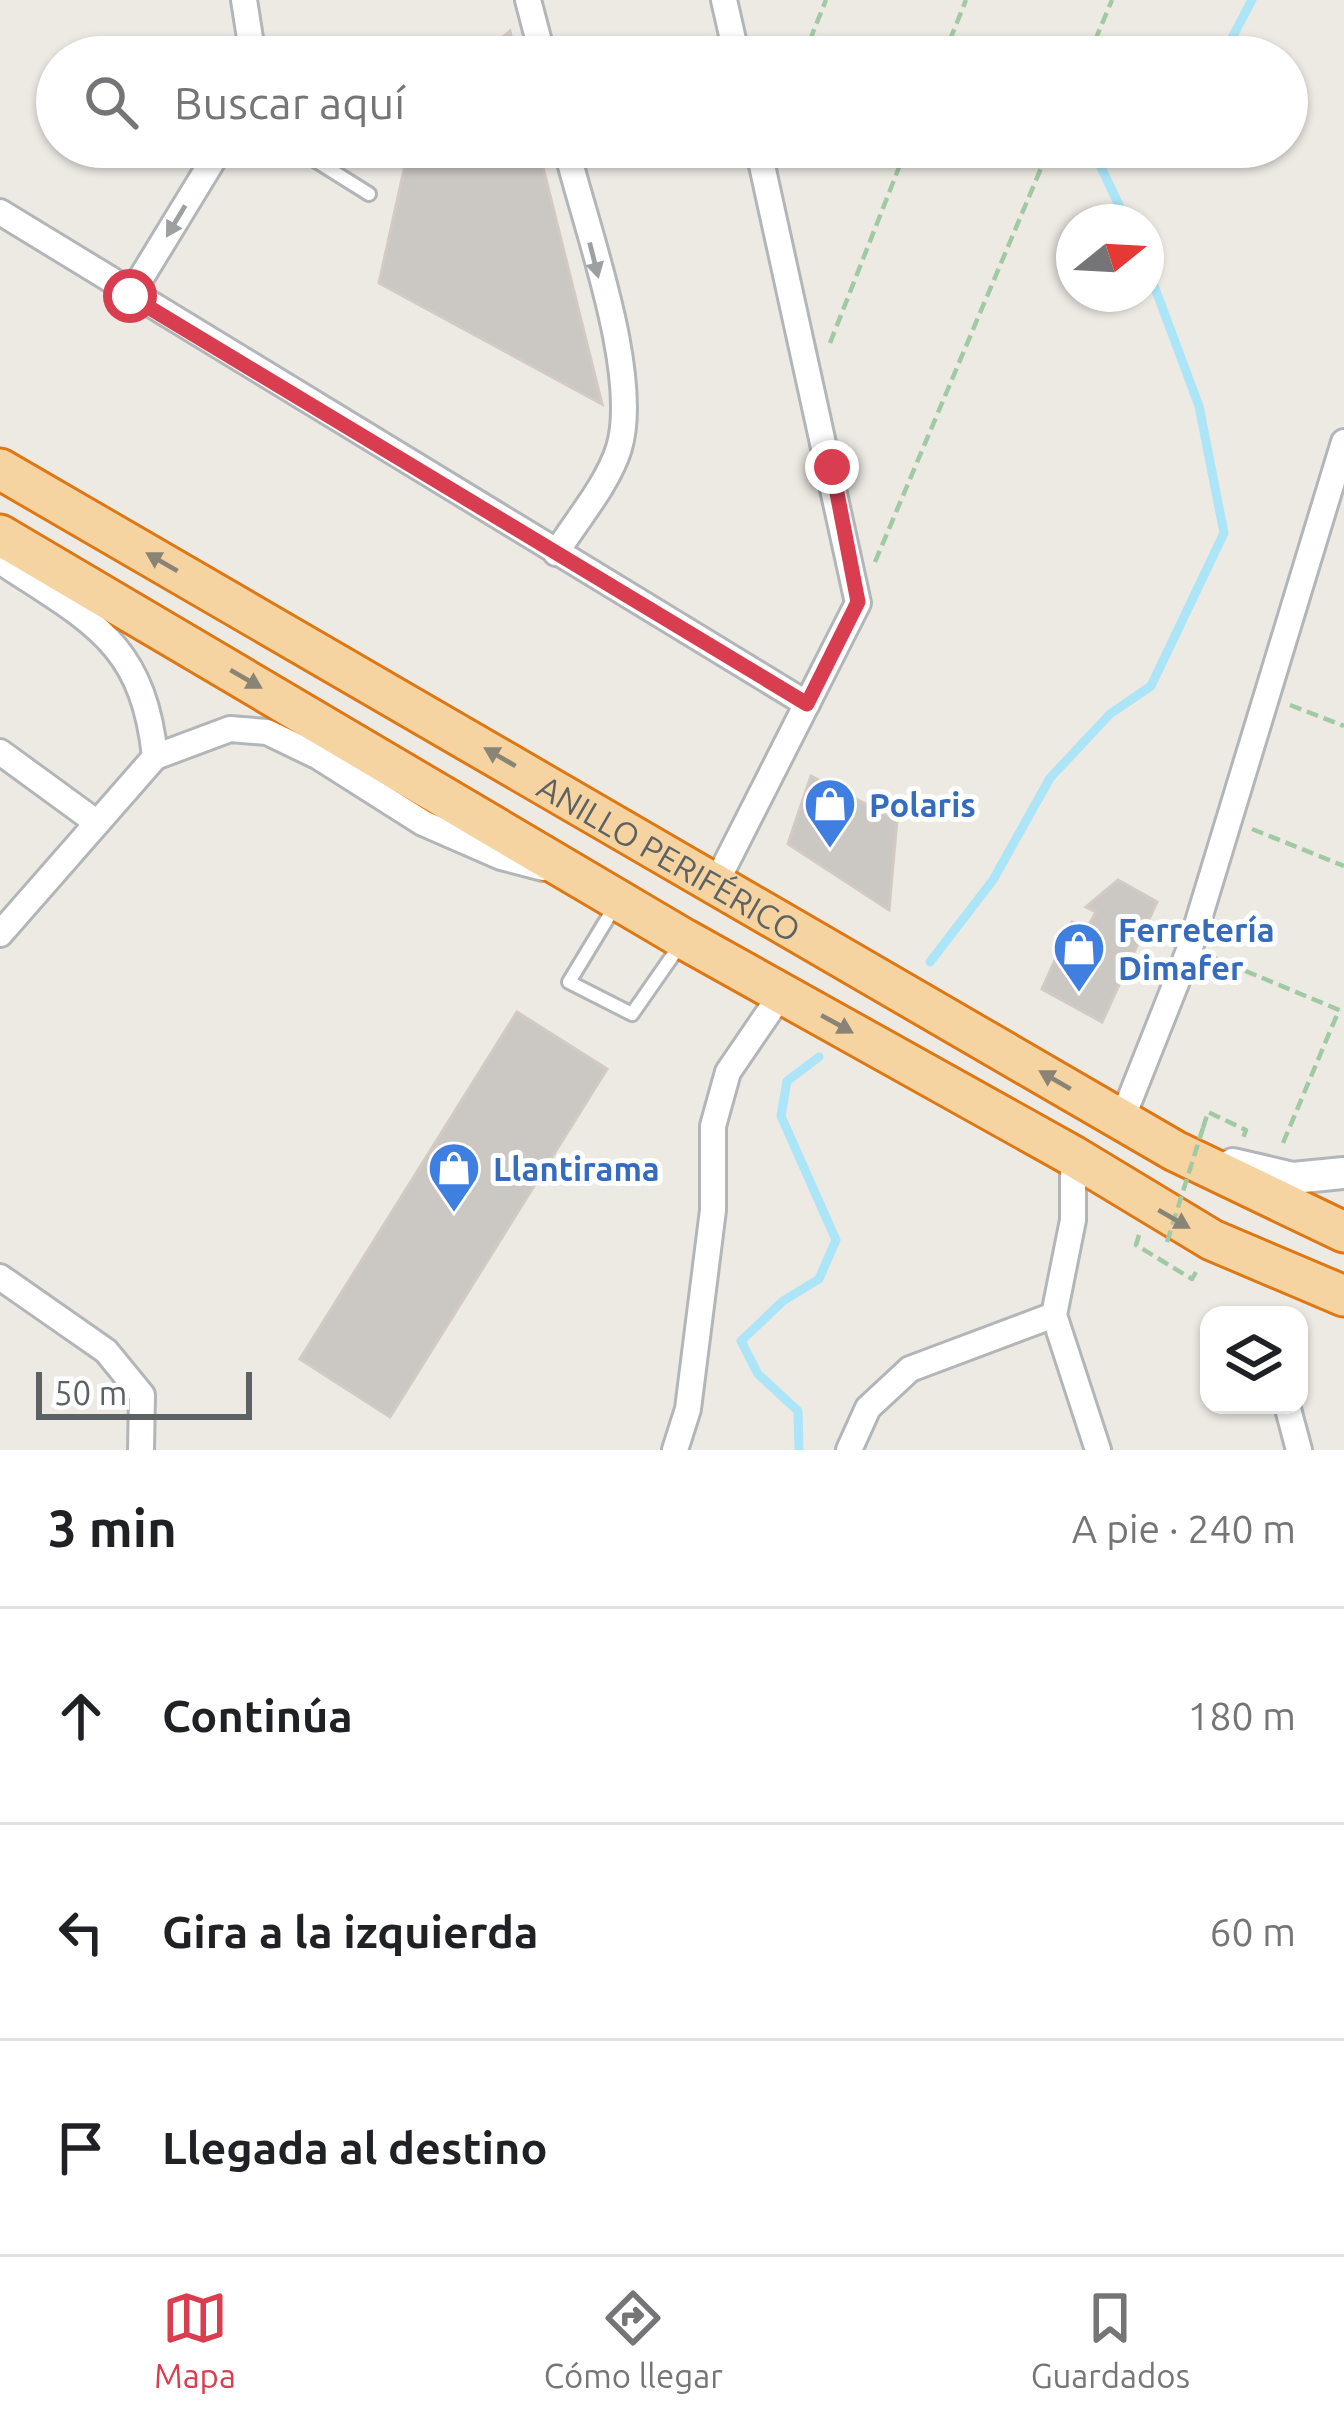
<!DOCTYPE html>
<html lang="es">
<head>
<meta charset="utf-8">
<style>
  :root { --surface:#fff; --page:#f2f2f2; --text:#202124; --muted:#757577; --line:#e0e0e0; --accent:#d93e50 }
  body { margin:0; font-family:Ubuntu,sans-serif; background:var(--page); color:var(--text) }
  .controls { position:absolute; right:36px; bottom:36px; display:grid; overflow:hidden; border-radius:24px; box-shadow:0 3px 9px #0004 }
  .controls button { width:108px; height:108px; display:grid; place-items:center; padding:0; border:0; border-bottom:3px solid var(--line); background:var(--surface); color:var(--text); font:60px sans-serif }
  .compass { position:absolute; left:1056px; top:204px; width:108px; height:108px; border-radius:50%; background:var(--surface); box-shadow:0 3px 9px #0004; rotate:72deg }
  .scale { position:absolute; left:36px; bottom:30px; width:216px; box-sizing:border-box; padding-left:12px; border:6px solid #5c6163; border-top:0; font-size:33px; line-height:42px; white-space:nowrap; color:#5c6163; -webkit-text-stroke:9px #fff; paint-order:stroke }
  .stop { position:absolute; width:36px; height:36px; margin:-27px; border:9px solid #d93e50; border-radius:50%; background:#fff }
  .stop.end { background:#d93e50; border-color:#fff; box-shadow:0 3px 12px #0008 }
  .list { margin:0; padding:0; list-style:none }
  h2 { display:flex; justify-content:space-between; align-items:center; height:156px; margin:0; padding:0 48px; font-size:51px }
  h2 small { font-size:39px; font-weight:400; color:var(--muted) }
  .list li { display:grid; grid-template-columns:78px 1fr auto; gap:36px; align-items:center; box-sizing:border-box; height:216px; padding:0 48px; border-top:3px solid var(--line) }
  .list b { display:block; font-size:45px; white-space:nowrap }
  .list em { font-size:39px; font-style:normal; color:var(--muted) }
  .icon { flex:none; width:66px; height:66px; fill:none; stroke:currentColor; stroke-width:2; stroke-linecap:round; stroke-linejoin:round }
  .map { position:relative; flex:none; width:1344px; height:1450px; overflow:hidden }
  .search { position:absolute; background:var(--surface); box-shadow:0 3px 9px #0004; left:36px; right:36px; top:36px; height:132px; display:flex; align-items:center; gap:30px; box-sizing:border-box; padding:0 42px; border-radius:66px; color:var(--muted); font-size:45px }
  .sheet { height:804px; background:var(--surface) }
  nav { display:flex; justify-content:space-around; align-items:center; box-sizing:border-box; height:168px; border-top:3px solid var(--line); background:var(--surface); font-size:33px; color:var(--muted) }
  nav a { display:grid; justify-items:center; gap:6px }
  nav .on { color:var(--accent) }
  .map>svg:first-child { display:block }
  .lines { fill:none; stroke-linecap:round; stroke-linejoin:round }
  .stream { stroke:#abe5f7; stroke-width:9 }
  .building { fill:#cbc7c3; stroke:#d2cac3; stroke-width:3 }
  .service-casing { stroke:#b2b6b8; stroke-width:18 }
  .minor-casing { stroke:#b2b6b8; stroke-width:30 }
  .tertiary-casing { stroke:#b2b6b8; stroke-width:36 }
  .trunk-casing { stroke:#dd7814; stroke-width:45 }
  .path { stroke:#a1caa4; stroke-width:4.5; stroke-dasharray:12 6; stroke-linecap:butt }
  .service { stroke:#fff; stroke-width:12 }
  .minor { stroke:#fff; stroke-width:24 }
  .tertiary { stroke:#fff; stroke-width:30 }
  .trunk { stroke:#f6d4a2; stroke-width:39 }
  .path-bridge { stroke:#a1caa4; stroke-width:4.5; stroke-dasharray:12 6; stroke-linecap:butt }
  .oneway { fill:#9da0a1 }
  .oneway2 { fill:#8a8476 }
  .route { stroke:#d93e50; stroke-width:15 }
  .labels { text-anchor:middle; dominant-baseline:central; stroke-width:10; stroke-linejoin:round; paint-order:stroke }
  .shop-label { font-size:33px; font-weight:bold; fill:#366cbe; stroke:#fff; text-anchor:start }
  .street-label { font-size:33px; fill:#5c6163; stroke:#fff }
</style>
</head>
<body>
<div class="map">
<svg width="1344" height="1450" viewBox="0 0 1344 1450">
  <rect width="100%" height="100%" fill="#edeae4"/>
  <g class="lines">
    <g class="stream">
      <polyline points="1213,57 1225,51 1252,0"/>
      <polyline points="1108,147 1099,163 1127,222"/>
      <polyline points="930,962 993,880 1050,778 1110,714 1151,686 1224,533 1199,406 1146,264"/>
      <polyline points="799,1450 798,1411 758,1374 741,1341 783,1301 819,1279 836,1240 781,1116 787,1081 819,1057"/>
    </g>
  </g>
  <g class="building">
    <polygon points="510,31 516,57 480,57"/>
    <polygon points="409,147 538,147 602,404 379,283"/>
    <polygon points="811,776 897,820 889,910 788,844"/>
    <polygon points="1118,880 1157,902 1102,1022 1042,989 1072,922 1088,927 1096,912 1086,907"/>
    <polygon points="517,1012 607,1069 390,1417 300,1359"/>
  </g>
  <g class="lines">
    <g class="service-casing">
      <g id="service">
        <polyline points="294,147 369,194"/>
        <polyline points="615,906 569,982 632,1014 680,945"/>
      </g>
    </g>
    <g class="minor-casing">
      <g id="minor">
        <polyline points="244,0 253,57"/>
        <polyline points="528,0 543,57"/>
        <polyline points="724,0 737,57"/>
        <polyline points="0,212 807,704"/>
        <polyline points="130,296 221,147"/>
        <path d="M556 553C576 521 608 484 619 448 641 374 585 225 566 147"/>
        <path d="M0 561C90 621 143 641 155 757"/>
        <polyline points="0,752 96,822"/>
        <polyline points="717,881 858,603 758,147"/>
        <polyline points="0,934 155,757 230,729 267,732 319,757 423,823 501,857 543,868"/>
        <polyline points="1122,1119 1190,948 1344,442"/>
        <polyline points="1073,1156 1073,1220 1054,1315 1098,1450"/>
        <polyline points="0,1277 106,1351 142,1395 141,1450"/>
        <polyline points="1287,1405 1299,1450"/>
        <polyline points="675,1450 688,1409 713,1210 713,1126 728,1072 782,993"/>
        <polyline points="849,1450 868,1408 910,1369 1054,1315"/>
      </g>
    </g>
    <g class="tertiary-casing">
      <polyline id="tertiary" points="1233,1164 1293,1178 1344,1173"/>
    </g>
    <g class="trunk-casing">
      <g id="trunk">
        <path id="s1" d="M0 469 1175 1151 1344 1232"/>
        <polyline points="0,535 684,939 1073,1156 1212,1240 1344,1296"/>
      </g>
    </g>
    <g class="path">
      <polyline points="803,57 826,0"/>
      <polyline points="943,57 966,0"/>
      <polyline points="1088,57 1112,0"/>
      <polyline points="830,343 907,147"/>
      <polyline points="875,562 1050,147"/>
      <polyline points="1290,705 1344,726"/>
      <polyline points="1252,829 1344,866"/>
      <polyline points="1212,957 1344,1012"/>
      <polyline points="1203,1128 1208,1112 1246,1130 1243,1138"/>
      <polyline points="1283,1143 1339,1010"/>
      <polyline points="1139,1235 1136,1245 1192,1279 1196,1272"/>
    </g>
    <use href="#service" class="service"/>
    <use href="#minor" class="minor"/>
    <use href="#tertiary" class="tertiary"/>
    <use href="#trunk" class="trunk"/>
    <polyline class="path-bridge" points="1167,1242 1203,1128"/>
  </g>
  <defs><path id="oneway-solid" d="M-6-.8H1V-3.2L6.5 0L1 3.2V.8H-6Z" transform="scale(3)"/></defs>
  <g class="oneway">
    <use href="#oneway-solid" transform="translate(176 221) rotate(121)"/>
    <use href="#oneway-solid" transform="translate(594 260) rotate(76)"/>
  </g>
  <g class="oneway2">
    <use href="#oneway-solid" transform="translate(162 562) rotate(-150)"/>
    <use href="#oneway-solid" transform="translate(246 679) rotate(30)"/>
    <use href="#oneway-solid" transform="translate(500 757) rotate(-150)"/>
    <use href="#oneway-solid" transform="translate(837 1024) rotate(29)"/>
    <use href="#oneway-solid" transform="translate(1055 1080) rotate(-150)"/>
    <use href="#oneway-solid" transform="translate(1174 1219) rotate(30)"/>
  </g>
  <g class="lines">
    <polyline class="route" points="130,296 807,704 858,602 832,467"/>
  </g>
  <defs>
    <g id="shop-pin" transform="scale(2.7)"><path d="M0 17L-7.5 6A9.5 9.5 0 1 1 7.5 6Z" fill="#3f7fe0" stroke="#fff"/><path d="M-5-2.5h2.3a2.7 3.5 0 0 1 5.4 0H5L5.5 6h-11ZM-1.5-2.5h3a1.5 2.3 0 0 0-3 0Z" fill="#fff"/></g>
  </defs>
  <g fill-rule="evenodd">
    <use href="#shop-pin" x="830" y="804"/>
    <use href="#shop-pin" x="1079" y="948"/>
    <use href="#shop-pin" x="454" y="1168"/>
  </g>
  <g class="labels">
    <g class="shop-label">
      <text x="869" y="804">Polaris</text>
      <text x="1118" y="929">Ferretería<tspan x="1118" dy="38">Dimafer</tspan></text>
      <text x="493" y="1168">Llantirama</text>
    </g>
    <g class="street-label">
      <text stroke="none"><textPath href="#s1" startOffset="774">ANILLO PERIFÉRICO</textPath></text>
    </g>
  </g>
</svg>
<div class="controls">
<button><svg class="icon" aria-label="layers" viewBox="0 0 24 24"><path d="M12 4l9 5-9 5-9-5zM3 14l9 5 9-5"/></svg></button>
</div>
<svg class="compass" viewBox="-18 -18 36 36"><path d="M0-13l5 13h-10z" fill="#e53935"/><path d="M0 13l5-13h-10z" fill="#757577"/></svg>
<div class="scale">50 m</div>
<div class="stop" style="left:130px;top:296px"></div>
<div class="stop end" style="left:832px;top:467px"></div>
<div class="search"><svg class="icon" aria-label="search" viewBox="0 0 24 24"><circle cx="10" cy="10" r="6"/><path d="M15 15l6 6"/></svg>Buscar aquí</div>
</div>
<section class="sheet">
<h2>3 min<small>A pie · 240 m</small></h2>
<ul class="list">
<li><svg class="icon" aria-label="ahead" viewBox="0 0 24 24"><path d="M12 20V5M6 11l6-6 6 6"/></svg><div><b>Continúa</b></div><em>180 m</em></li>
<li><svg class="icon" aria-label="left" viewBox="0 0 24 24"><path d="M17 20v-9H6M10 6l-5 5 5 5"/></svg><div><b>Gira a la izquierda</b></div><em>60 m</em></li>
<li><svg class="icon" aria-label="arrive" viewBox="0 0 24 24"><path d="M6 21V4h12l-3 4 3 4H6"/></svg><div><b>Llegada al destino</b></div></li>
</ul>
</section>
<nav>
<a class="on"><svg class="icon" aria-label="map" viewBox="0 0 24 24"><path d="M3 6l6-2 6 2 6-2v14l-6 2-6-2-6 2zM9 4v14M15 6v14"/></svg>Mapa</a>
<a><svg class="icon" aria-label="directions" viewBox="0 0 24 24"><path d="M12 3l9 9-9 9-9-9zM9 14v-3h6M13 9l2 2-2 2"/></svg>Cómo llegar</a>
<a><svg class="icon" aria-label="saved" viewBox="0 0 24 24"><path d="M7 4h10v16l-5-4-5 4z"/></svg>Guardados</a>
</nav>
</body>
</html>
